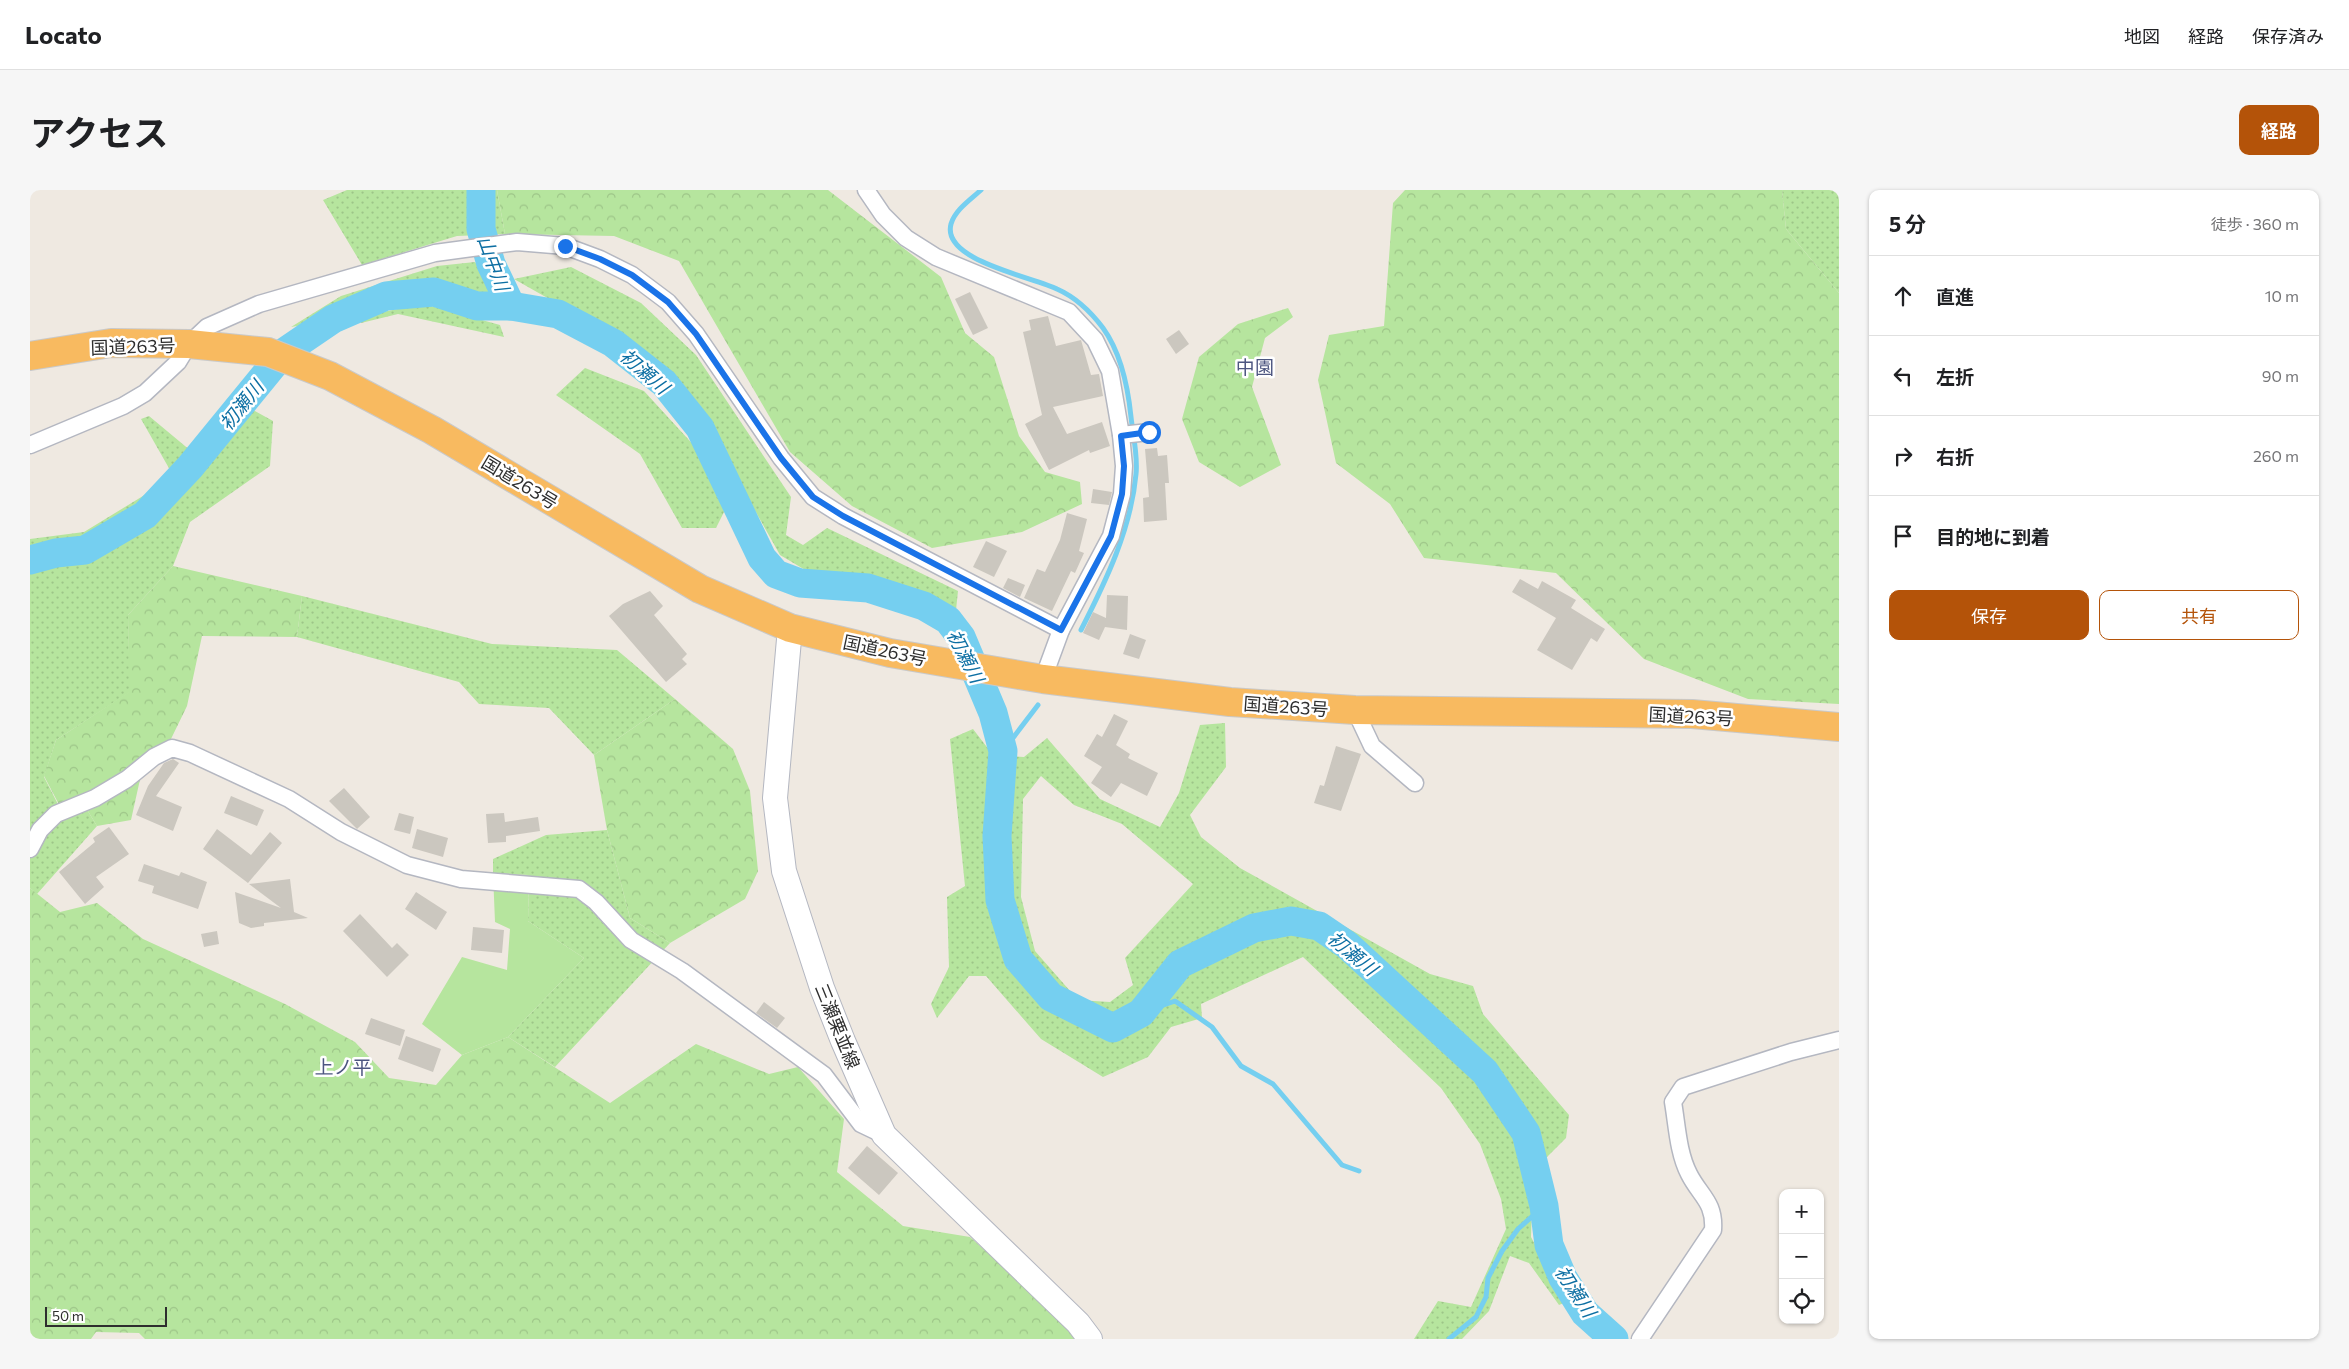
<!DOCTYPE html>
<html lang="ja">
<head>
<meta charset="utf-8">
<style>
  :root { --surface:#fff; --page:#f6f6f6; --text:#202124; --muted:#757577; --line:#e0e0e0; --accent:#b45309 }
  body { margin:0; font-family:Commissioner,"Noto Sans JP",sans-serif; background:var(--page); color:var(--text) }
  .controls { position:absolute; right:15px; bottom:15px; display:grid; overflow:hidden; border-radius:10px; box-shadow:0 1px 4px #0004 }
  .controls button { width:45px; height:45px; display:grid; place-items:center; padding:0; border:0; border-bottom:1px solid var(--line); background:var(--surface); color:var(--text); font:25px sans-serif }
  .scale { position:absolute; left:15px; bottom:12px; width:122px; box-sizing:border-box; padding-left:5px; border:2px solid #2e2e2e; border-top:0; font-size:14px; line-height:18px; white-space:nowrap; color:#2e2e2e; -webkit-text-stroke:4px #fff; paint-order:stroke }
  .stop { position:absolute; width:15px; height:15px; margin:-11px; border:4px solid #1a73e8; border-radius:50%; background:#fff }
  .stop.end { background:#1a73e8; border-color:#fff; box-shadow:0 1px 5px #0008 }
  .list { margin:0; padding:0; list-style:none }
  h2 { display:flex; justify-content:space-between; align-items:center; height:65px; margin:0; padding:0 20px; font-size:21px }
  h2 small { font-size:16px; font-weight:400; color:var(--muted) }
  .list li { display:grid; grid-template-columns:32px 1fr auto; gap:15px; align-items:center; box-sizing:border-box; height:80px; padding:0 20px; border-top:1px solid var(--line) }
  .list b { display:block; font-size:19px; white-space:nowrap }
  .list em { font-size:16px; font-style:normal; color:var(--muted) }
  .actions { display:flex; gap:10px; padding:15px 20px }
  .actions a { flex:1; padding:11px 0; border:1px solid var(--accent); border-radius:10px; text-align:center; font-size:18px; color:var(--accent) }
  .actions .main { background:var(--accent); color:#fff }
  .icon { flex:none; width:28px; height:28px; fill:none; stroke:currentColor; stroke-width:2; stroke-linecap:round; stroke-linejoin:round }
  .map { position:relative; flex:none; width:1809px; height:1149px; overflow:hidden; border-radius:10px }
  header { display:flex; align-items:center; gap:30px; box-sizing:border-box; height:70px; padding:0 25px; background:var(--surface); border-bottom:1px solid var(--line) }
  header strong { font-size:24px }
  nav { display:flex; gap:28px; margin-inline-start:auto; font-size:18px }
  .intro { display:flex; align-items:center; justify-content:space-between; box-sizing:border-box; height:120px; padding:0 30px }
  h1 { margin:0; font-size:35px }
  .button { padding:12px 22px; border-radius:10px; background:var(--accent); color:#fff; font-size:18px; font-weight:700 }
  main { display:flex; gap:30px; padding:0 30px }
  aside { flex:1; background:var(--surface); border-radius:10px; box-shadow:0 1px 4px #0004 }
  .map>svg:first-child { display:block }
  .grass { fill:url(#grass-dots); fill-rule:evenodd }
  .forest { fill:url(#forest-crowns) }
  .park { fill:#b6e59e }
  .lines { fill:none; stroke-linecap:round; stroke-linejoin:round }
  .stream { stroke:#75cff0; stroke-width:5 }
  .river { stroke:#75cff0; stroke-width:29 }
  .building { fill:#cbc7bf }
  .minor-casing { stroke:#b4b7c1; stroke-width:19 }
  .secondary-casing { stroke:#b4b7c1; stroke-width:26 }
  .trunk-casing { stroke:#c9c9c9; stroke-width:30 }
  .minor { stroke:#fff; stroke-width:16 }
  .secondary { stroke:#fff; stroke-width:24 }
  .trunk { stroke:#f8ba60; stroke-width:28 }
  .route { stroke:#1a73e8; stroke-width:6 }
  .labels { text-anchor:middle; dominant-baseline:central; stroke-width:5; stroke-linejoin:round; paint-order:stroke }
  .street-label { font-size:18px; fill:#2e2e2e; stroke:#fff }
  .water-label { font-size:19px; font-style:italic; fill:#0d6fa3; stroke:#fff }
  .neighbourhood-label { font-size:19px; fill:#4d5680; stroke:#fff }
</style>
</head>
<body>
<header>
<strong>Locato</strong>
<nav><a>地図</a><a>経路</a><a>保存済み</a></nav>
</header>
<div class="intro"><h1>アクセス</h1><a class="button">経路</a></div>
<main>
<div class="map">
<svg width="1809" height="1149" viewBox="0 0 1809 1149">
  <defs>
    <pattern id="grass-dots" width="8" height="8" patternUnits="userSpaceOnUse" patternTransform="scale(1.25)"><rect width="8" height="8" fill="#b6e59e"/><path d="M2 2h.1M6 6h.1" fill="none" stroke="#9dc588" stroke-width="1.8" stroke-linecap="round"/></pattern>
    <pattern id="forest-crowns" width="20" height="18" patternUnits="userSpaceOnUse" patternTransform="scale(1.25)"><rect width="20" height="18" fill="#b6e59e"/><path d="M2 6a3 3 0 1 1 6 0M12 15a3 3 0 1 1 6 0" fill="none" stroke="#9dc588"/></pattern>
  </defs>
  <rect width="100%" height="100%" fill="#efe9e1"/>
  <g class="grass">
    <polygon points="317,0 467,0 475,44 427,46 332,75 293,10"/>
    <polygon points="1752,0 1809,0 1809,103 1756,39"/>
    <polygon points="445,72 466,104 384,94 318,111 279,134 261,137 311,106 407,76"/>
    <polygon points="541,77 611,113 666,165 761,307 756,345 773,355 797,338 928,401 926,420 844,388 782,384 750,365 676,233 609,160 484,89"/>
    <polygon points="394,114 470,135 474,147 368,124 331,133 331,126"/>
    <polygon points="555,178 614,201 669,261 695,320 686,338 652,338 610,264 526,205"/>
    <polygon points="205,210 243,231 240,276 160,332 143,376 98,425 100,502 26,550 14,587 33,624 56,618 67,636 7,704 0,698 0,349 54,342 144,287 111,229 119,226 161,261"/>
    <polygon points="272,406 462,454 587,460 645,509 564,565 519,518 449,514 429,492 267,447"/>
    <path d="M1195 533 1196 577 1160 625 1171 647 1210 678 1400 784 1443 796 1453 824 1539 925 1536 948 1516 968 1495 979 1502 1012 1501 1047 1536 1112 1529 1115 1499 1073 1480 1066 1459 1121 1432 1149H1384L1408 1111 1441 1117 1476 1039 1471 1009 1450 954 1411 898 1273 767 1171 814 1172 828 1141 837 1118 867 1073 887 1011 849 956 786H939L907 828 901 814 919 777 917 707 935 696 920 549 943 539 963 565 994 567 1017 548 1070 609 1130 637 1149 603 1170 535ZM1011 586 1044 615 1092 634 1163 694 1095 768 1103 795 1080 812 1048 810 1005 761 991 707 993 609Z"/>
    <polygon points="577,640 600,728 640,753 525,877 478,847 554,768 498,731 499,685 463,683 463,669 516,645"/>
  </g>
  <g class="forest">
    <polygon points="467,0 798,0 911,87 935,143 964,167 989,246 1015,282 1050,292 1052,314 992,342 902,358 822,316 760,262 649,71 584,46 475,44"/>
    <polygon points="1375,0 1752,0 1756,39 1809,103 1809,514 1718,509 1614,469 1526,383 1394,368 1360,314 1306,273 1288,190 1299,145 1354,136 1363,13"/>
    <polygon points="1258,118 1263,127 1235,148 1222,197 1251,275 1210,297 1169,272 1152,229 1169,167 1208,134"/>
    <polygon points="143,376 272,406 267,447 172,446 157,516 140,551 115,567 101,630 67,636 56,618 34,624 14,586 26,550 99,502 98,425"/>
    <polygon points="645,509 703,559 720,601 728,681 715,709 640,753 600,728 577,640 564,565"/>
    <polygon points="0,698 30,722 67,713 113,749 255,814 325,852 359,888 406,895 432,865 478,847 580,913 666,854 739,884 768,877 814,929 807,982 873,1036 940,1047 1041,1137 1049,1149 115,1149 109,1143 66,1142 61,1149 0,1149"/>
  </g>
  <polygon class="park" points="463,683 499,685 498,731 554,768 478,847 432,865 392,834 432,767 477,780 480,739 465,732"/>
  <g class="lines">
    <g class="stream">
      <path d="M951 0C940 10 925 20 921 34 911 71 1004 87 1027 99 1045 107 1061 122 1073 138 1091 163 1098 197 1101 227 1103 245 1108 266 1106 284 1101 339 1076 391 1051 440"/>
      <polyline points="973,561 1008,515"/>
      <polyline points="1111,823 1145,811 1182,837 1211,876 1243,894 1312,975 1329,981"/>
      <polyline points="1419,1149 1446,1127 1456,1107 1458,1088 1472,1061 1488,1039 1514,1016"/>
    </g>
    <g class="river">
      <polyline points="451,0 451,39 461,74 481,116"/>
      <polyline points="0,370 26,363 55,360 115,325 160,277 253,163 303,129 356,106 404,102 447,116 481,116 528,124 583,153 634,193 670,238 732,368 746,384 770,393 838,398 894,416 918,430 931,447 963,523 973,561 967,646 970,710 988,769 1021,807 1083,838 1111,823 1150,774 1224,738 1261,731 1289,736 1317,755 1455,882 1496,943 1514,1016 1519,1055 1533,1088 1555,1123 1584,1149"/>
    </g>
  </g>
  <g class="building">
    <polygon points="940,102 958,138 943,145 925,109"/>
    <polygon points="1018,126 1026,156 1051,150 1061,185 1069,184 1073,206 1023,217 1037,244 1072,232 1080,256 1060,263 1059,260 1019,280 995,234 1012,225 993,142 1001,140 999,130"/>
    <polygon points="1149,140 1159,154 1146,164 1136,149"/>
    <polygon points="1127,258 1128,266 1137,265 1139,293 1135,293 1137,330 1114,332 1113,308 1119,307 1115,259"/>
    <polygon points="1063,299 1082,302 1079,315 1061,313"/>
    <polygon points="1037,323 1057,329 1049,361 1054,363 1045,383 1041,381 1022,421 994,408 1007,379 1015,382 1030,350"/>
    <polygon points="956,351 977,361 964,387 943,377"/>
    <polygon points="978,388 995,395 990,407 973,398"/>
    <polygon points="1490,389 1508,399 1512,391 1546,410 1541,418 1575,439 1567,452 1561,448 1542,480 1507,460 1526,428 1482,402"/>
    <polygon points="620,401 633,416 624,425 657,464 652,469 657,474 636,492 579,426 593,414"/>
    <polygon points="1077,405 1098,406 1097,440 1075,437 1069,450 1053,443 1063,422 1076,428"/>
    <polygon points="1100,444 1116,450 1109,469 1093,464"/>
    <polygon points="1084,524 1098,531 1086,555 1100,564 1098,568 1128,583 1117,606 1091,593 1081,607 1061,593 1072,577 1054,566 1067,544 1072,547"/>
    <polygon points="1306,556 1331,564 1311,621 1284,613 1290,595 1294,596"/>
    <polygon points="143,569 149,573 126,606 152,617 143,641 106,625 118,596 134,573"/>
    <polygon points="314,598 340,627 327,639 299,611"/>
    <polygon points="201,606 234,620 227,636 194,623"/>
    <polygon points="369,623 384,627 380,644 364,640"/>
    <polygon points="474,623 475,632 508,627 510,641 476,646 476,652 458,653 456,624"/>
    <polygon points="79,637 99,664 66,687 74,697 55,714 29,682 65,652 63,648"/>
    <polygon points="187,639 221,665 240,642 252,653 218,693 173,659"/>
    <polygon points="387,639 418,648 413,667 382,658"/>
    <polygon points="114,674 149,686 151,682 177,692 168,719 122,703 124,696 108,691"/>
    <polygon points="260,689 264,722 278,728 234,733 234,736 221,738 209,733 205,702 251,718 219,694"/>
    <polygon points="386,702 417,722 406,740 375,719"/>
    <polygon points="330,724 362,758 367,753 379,765 357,787 313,741"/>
    <polygon points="443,737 474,740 472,763 441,760"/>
    <polygon points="187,741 189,754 174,757 171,744"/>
    <polygon points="734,812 755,828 747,838 726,823"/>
    <polygon points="341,828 375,840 370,856 335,844"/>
    <polygon points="376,846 411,859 403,882 368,869"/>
    <polygon points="837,956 868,983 849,1005 818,978"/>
  </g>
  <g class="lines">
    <g class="minor-casing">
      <g id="minor">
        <polyline points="836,0 853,25 876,48 906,67 1039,122 1065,150 1080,181 1091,245 1094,276 1092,304 1081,346 1031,440 1013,489"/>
        <polyline points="1091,245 1119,242"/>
        <polyline points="0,255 93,216 115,203 148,172 159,154 177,137 229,114 405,63 487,52 535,56 570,69 602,85 638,112 666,144 751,268 783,307 813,326 1031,440"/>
        <polyline points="1325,520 1342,556 1385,593"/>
        <polyline points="0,659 10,640 26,624 65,608 97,589 124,567 142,558 160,563 259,609 311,642 377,675 431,689 549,699 566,712 601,750 652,781 794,885 831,934 854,945"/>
        <path d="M1610 1149 1683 1040C1685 1012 1670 1006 1659 984 1648 963 1647 935 1643 912L1653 897 1761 862 1809 850"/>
      </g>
    </g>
    <g class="secondary-casing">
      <polyline id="secondary" points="760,438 745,608 754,681 792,798 813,851 854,945 1048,1133 1060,1149"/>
    </g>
    <g class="trunk-casing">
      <polyline id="trunk" points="0,166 81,153 159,154 238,162 300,186 402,240 670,399 760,438 860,463 1013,489 1200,512 1325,520 1662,524 1809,537"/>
    </g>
    <use href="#minor" class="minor"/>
    <use href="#secondary" class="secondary"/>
    <use href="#trunk" class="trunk"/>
  </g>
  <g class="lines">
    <polyline class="route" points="535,56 570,69 602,85 638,112 666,144 751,268 783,307 813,326 1031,440 1081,346 1092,304 1094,276 1091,246 1119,242"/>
  </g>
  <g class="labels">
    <g class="street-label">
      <text transform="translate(103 156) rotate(-2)">国道263号</text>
      <text transform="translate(490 292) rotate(31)">国道263号</text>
      <text transform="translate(855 460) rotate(12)">国道263号</text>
      <text transform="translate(1256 516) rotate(4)">国道263号</text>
      <text transform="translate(1661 526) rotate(3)">国道263号</text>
      <text transform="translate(808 836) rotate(68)">三瀬栗並線</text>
    </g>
    <g class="water-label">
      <text transform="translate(464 73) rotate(70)">山中川</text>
      <text transform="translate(615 181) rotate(41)">初瀬川</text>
      <text transform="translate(211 215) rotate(-51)">初瀬川</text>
      <text transform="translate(936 466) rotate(63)">初瀬川</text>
      <text transform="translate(1323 763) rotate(40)">初瀬川</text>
      <text transform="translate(1546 1101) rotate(57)">初瀬川</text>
    </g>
    <g class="neighbourhood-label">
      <text x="1225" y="176">中園</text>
      <text x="313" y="876">上ノ平</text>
    </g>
  </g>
</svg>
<div class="controls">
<button>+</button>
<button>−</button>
<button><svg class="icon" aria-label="locate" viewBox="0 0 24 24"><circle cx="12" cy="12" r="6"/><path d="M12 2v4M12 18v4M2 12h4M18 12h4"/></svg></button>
</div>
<div class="scale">50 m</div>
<div class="stop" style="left:1119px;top:242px"></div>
<div class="stop end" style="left:535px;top:56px"></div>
</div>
<aside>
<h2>5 分<small>徒歩 · 360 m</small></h2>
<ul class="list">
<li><svg class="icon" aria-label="ahead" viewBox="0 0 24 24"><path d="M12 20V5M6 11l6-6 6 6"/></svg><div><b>直進</b></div><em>10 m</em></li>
<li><svg class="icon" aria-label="left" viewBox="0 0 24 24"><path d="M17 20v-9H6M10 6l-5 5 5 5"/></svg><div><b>左折</b></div><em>90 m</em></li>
<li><svg class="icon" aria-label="right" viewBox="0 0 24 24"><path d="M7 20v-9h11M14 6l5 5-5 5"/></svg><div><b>右折</b></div><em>260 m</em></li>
<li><svg class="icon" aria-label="arrive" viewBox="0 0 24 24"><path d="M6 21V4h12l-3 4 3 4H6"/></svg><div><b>目的地に到着</b></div></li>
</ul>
<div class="actions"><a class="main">保存</a><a>共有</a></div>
</aside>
</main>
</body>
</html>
